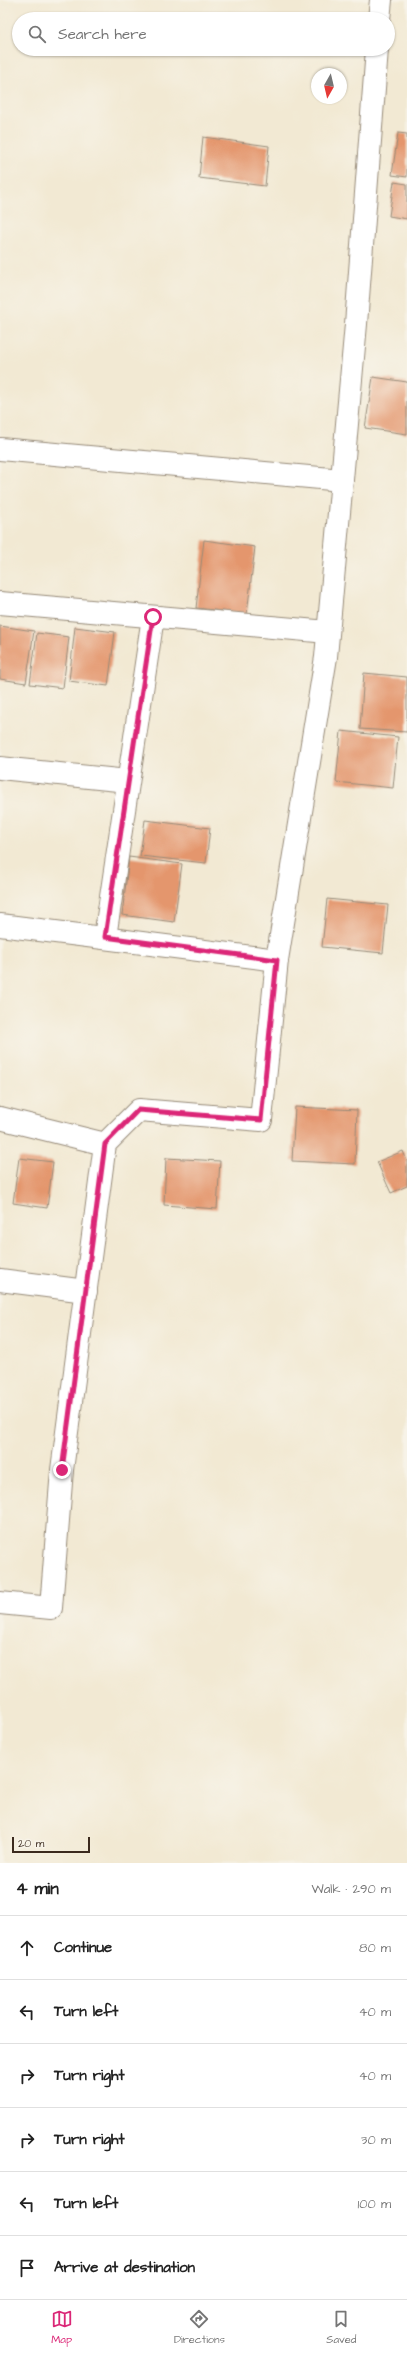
<!DOCTYPE html>
<html lang="en">
<head>
<meta charset="utf-8">
<style>
  :root { --surface:#fff; --page:#f6f6f6; --text:#222; --muted:#767676; --line:#e0e0e0; --accent:#db2777 }
  body { margin:0; font-family:"Architects Daughter",sans-serif; background:var(--page); color:var(--text) }
  .compass { position:absolute; left:311px; top:68px; width:36px; height:36px; border-radius:50%; background:var(--surface); box-shadow:0 1px 3px #0004; rotate:188deg }
  .scale { position:absolute; left:12px; bottom:10px; width:78px; box-sizing:border-box; padding-left:4px; border:2px solid #3b2a1e; border-top:0; font-size:11px; line-height:14px; white-space:nowrap; color:#3b2a1e; -webkit-text-stroke:3px #f7f3e8; paint-order:stroke }
  .stop { position:absolute; width:12px; height:12px; margin:-9px; border:3px solid #db2777; border-radius:50%; background:#fff }
  .stop.end { background:#db2777; border-color:#fff; box-shadow:0 1px 4px #0008 }
  .list { margin:0; padding:0; list-style:none }
  h2 { display:flex; justify-content:space-between; align-items:center; height:52px; margin:0; padding:0 16px; font-size:17px }
  h2 small { font-size:13px; font-weight:400; color:var(--muted) }
  .list li { display:grid; grid-template-columns:26px 1fr auto; gap:12px; align-items:center; box-sizing:border-box; height:64px; padding:0 16px; border-top:1px solid var(--line) }
  .list b { display:block; font-size:15px; white-space:nowrap }
  .list em { font-size:13px; font-style:normal; color:var(--muted) }
  .icon { flex:none; width:22px; height:22px; fill:none; stroke:currentColor; stroke-width:2; stroke-linecap:round; stroke-linejoin:round }
  .map { position:relative; flex:none; width:407px; height:1863px; overflow:hidden }
  .search { position:absolute; background:var(--surface); box-shadow:0 1px 3px #0004; left:12px; right:12px; top:12px; height:44px; display:flex; align-items:center; gap:10px; box-sizing:border-box; padding:0 14px; border-radius:22px; color:var(--muted); font-size:15px }
  .sheet { height:436px; background:var(--surface) }
  nav { display:flex; justify-content:space-around; align-items:center; box-sizing:border-box; height:56px; border-top:1px solid var(--line); background:var(--surface); font-size:11px; color:var(--muted) }
  nav a { display:grid; justify-items:center; gap:2px }
  nav .on { color:var(--accent) }
  .map>svg:first-child { display:block }
  .building { fill:#e4966d }
  .lines { fill:none; stroke-linecap:round; stroke-linejoin:round }
  .street-casing { stroke:#968a78; stroke-width:24 }
  .street { stroke:#fff; stroke-width:22 }
  .route { stroke:#db2777; stroke-width:5 }
</style>
</head>
<body>
<div class="map">
<svg width="407" height="1863" viewBox="0 0 407 1863">
  <rect width="100%" height="100%" fill="#f7f3e8"/>
  <filter id="ink" filterUnits="userSpaceOnUse"><feTurbulence type="fractalNoise" baseFrequency=".025" numOctaves="2"/><feDisplacementMap in="SourceGraphic" scale="8" xChannelSelector="R" yChannelSelector="G"/><feConvolveMatrix kernelMatrix="1 2 1 2 8 2 1 2 1" color-interpolation-filters="sRGB"/></filter>
  <filter id="wash" filterUnits="userSpaceOnUse"><feTurbulence type="fractalNoise" baseFrequency=".012" numOctaves="4" result="noise"/><feDisplacementMap in="SourceGraphic" scale="16" xChannelSelector="R" yChannelSelector="G"/><feGaussianBlur stdDeviation="0.9" result="paint"/><feColorMatrix in="noise" values="0 0 0 0 0 0 0 0 0 0 0 0 0 0 0 0 0 1.4 0 .05"/><feComposite in="paint" operator="in"/></filter>
  <g filter="url(#wash)">
    <rect width="100%" height="100%" fill="#f2e9d3"/>
    <g id="blocks">
      <g class="building">
        <polygon points="398,133 407,134 407,177 392,175"/>
        <polygon points="203,137 269,146 265,186 199,178"/>
        <polygon points="394,182 407,184 407,219 389,216"/>
        <polygon points="373,377 407,382 407,434 365,428"/>
        <polygon points="204,540 255,547 247,614 196,608"/>
        <polygon points="0,626 34,631 26,683 0,679"/>
        <polygon points="75,627 115,632 108,686 69,681"/>
        <polygon points="37,633 69,637 63,688 30,684"/>
        <polygon points="364,673 407,677 407,732 360,729"/>
        <polygon points="341,731 398,737 393,788 336,782"/>
        <polygon points="145,820 210,828 206,863 140,856"/>
        <polygon points="129,857 182,864 174,922 122,915"/>
        <polygon points="327,899 388,905 383,953 322,947"/>
        <polygon points="295,1107 357,1110 355,1164 292,1161"/>
        <polygon points="403,1151 407,1161 407,1186 391,1193 377,1162"/>
        <polygon points="19,1158 53,1162 47,1208 13,1203"/>
        <polygon points="166,1158 220,1161 217,1209 164,1205"/>
      </g>
    </g>
  </g>
  <g filter="url(#ink)">
    <use href="#blocks" fill-opacity="0" stroke="#968a78" stroke-width="1"/>
    <g class="lines">
      <g class="street-casing">
        <g id="street">
          <polyline points="379,19 381,0"/>
          <polyline points="0,449 342,480"/>
          <polyline points="0,603 328,632"/>
          <polyline points="0,768 128,781"/>
          <polyline points="0,925 277,960"/>
          <polyline points="105,937 153,617"/>
          <polyline points="0,1118 105,1144"/>
          <polyline points="0,1280 86,1291"/>
          <polyline points="0,1603 51,1608 62,1470 105,1144 139,1110 261,1120 277,960 326,657 356,324 377,49"/>
        </g>
      </g>
      <use href="#street" class="street"/>
    </g>
  </g>
  <g class="lines" filter="url(#ink)">
    <polyline class="route" points="62,1470 105,1144 138,1110 261,1120 277,960 105,937 153,617"/>
  </g>
</svg>
<svg class="compass" viewBox="-18 -18 36 36"><path d="M0-13l5 13h-10z" fill="#e53935"/><path d="M0 13l5-13h-10z" fill="#767676"/></svg>
<div class="scale">20 m</div>
<div class="stop" style="left:153px;top:617px"></div>
<div class="stop end" style="left:62px;top:1470px"></div>
<div class="search"><svg class="icon" aria-label="search" viewBox="0 0 24 24"><circle cx="10" cy="10" r="6"/><path d="M15 15l6 6"/></svg>Search here</div>
</div>
<section class="sheet">
<h2>4 min<small>Walk · 290 m</small></h2>
<ul class="list">
<li><svg class="icon" aria-label="ahead" viewBox="0 0 24 24"><path d="M12 20V5M6 11l6-6 6 6"/></svg><div><b>Continue</b></div><em>80 m</em></li>
<li><svg class="icon" aria-label="left" viewBox="0 0 24 24"><path d="M17 20v-9H6M10 6l-5 5 5 5"/></svg><div><b>Turn left</b></div><em>40 m</em></li>
<li><svg class="icon" aria-label="right" viewBox="0 0 24 24"><path d="M7 20v-9h11M14 6l5 5-5 5"/></svg><div><b>Turn right</b></div><em>40 m</em></li>
<li><svg class="icon" aria-label="right" viewBox="0 0 24 24"><path d="M7 20v-9h11M14 6l5 5-5 5"/></svg><div><b>Turn right</b></div><em>30 m</em></li>
<li><svg class="icon" aria-label="left" viewBox="0 0 24 24"><path d="M17 20v-9H6M10 6l-5 5 5 5"/></svg><div><b>Turn left</b></div><em>100 m</em></li>
<li><svg class="icon" aria-label="arrive" viewBox="0 0 24 24"><path d="M6 21V4h12l-3 4 3 4H6"/></svg><div><b>Arrive at destination</b></div></li>
</ul>
</section>
<nav>
<a class="on"><svg class="icon" aria-label="map" viewBox="0 0 24 24"><path d="M3 6l6-2 6 2 6-2v14l-6 2-6-2-6 2zM9 4v14M15 6v14"/></svg>Map</a>
<a><svg class="icon" aria-label="directions" viewBox="0 0 24 24"><path d="M12 3l9 9-9 9-9-9zM9 14v-3h6M13 9l2 2-2 2"/></svg>Directions</a>
<a><svg class="icon" aria-label="saved" viewBox="0 0 24 24"><path d="M7 4h10v16l-5-4-5 4z"/></svg>Saved</a>
</nav>
</body>
</html>
